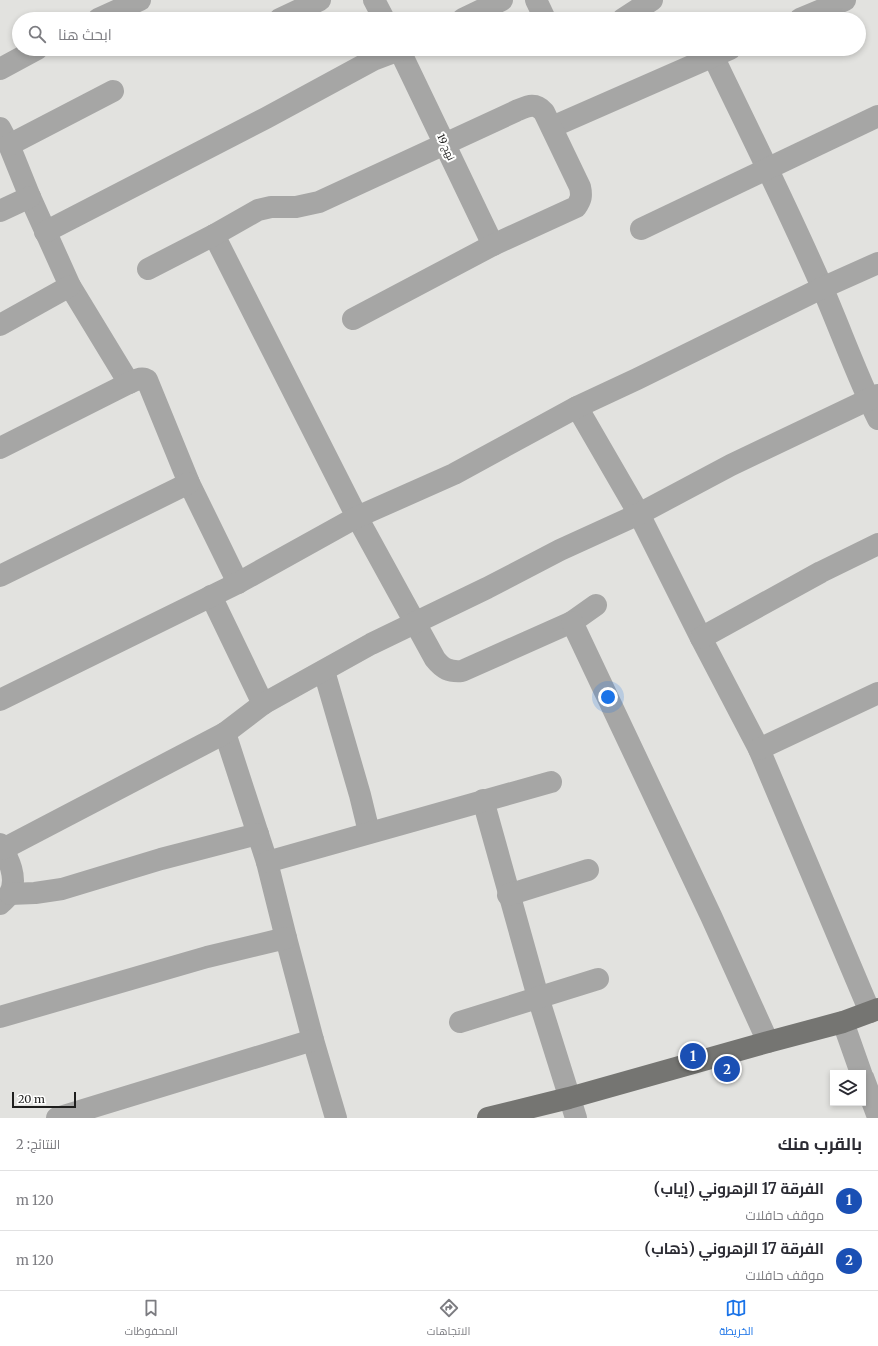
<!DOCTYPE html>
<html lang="ar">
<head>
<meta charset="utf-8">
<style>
  :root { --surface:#fff; --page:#f2f2f3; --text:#2b2b33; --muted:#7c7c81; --line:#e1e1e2; --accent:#1a73e8 }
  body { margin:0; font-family:Merriweather,Cairo,serif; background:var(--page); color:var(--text); direction:rtl }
  .controls { position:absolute; right:12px; bottom:12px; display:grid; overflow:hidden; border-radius:0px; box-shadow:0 2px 6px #0003 }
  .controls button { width:36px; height:36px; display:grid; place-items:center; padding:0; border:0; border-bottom:1px solid var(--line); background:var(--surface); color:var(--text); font:20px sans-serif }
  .scale { position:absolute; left:12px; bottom:10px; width:64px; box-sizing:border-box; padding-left:4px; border:2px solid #1e1e1d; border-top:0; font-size:11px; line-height:14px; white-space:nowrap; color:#1e1e1d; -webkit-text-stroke:3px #fffffe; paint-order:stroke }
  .you { position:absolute; left:608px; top:697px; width:14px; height:14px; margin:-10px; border:3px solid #fff; border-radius:50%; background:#1a73e8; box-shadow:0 0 0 6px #1a73e833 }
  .badge { display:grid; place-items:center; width:26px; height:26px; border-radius:50%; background:var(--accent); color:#fff; font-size:13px; font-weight:700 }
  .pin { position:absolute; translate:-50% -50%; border:2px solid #fff; box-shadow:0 1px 4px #0006 }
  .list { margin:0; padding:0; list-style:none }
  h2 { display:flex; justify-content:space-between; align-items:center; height:52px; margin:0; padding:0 16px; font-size:17px }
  h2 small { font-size:13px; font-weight:400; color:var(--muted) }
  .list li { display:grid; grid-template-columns:26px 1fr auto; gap:12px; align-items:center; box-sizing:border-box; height:60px; padding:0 16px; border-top:1px solid var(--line) }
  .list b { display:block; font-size:15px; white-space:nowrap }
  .list p { margin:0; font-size:13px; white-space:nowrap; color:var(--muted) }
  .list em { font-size:13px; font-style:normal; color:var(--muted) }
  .icon { flex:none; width:22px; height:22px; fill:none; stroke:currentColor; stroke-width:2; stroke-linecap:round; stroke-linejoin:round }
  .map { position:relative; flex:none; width:878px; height:1118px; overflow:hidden; direction:ltr }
  .search { position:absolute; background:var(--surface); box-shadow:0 2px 6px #0003; left:12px; right:12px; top:12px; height:44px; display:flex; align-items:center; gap:10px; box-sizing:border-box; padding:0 14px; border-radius:22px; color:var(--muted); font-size:15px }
  .sheet { height:172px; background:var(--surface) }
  nav { display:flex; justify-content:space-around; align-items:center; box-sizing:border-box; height:56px; border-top:1px solid var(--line); background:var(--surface); font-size:11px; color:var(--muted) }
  nav a { display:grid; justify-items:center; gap:2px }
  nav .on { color:var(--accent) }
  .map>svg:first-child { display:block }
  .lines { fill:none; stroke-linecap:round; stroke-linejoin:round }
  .minor { stroke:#a6a6a5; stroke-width:22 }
  .major { stroke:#757572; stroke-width:22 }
  .labels { text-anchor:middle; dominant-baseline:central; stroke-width:4; stroke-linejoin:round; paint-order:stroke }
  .street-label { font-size:10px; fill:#1e1e1d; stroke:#fffffe }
</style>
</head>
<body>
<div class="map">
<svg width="878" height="1118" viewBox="0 0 878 1118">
  <rect width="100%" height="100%" fill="#e2e2df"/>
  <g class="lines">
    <g class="minor">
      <polyline points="374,0 384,19"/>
      <polyline points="536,0 545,19"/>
      <polyline points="98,19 140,0"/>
      <polyline points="280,19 320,0"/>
      <polyline points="463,19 502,0"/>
      <polyline points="623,19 652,0"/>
      <polyline points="800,19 845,0"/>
      <polyline points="399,49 493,245"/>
      <path d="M713 56C750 133 788 209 822 287 841 331 857 376 878 419"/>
      <polyline points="0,69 37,49"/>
      <polyline points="552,127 730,49"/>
      <polyline points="0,128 9,145 30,197 70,286 129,383"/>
      <polyline points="9,145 113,91"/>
      <polyline points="0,211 30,197"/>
      <polyline points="641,229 878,116"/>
      <polyline points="45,232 266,118 373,60 402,49"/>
      <path d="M214 235 357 517 435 659C443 669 449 672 462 671L572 622 596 605"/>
      <path d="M148 269 214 235 258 210 271 207H296L319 202 516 111C528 106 535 102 544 112L580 187C582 196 581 200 576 207L493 245 353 319"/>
      <polyline points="0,325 70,286"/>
      <polyline points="577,407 639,514 701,638 759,749 870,1012"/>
      <path d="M0 448 129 383C135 381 141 376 147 380L189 483 238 583"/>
      <polyline points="0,576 189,483"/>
      <polyline points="211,596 263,704"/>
      <polyline points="572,622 711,916 768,1042"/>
      <polyline points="701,638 821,572 878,544"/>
      <polyline points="324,671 360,795 369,832"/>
      <polyline points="0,700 238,583 357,517 454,474 577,407 637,379 822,288 878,263"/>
      <polyline points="225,733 267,862 286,938 313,1040 336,1118"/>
      <polyline points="759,749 878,693"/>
      <polyline points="483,800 538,997 576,1118"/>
      <path d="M0 844C8 858 19 879 9 895 7 898 3 901 0 904"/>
      <polyline points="3,849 225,733 263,704 371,644 487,588 560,550 639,514 731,465 878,395"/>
      <polyline points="267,862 551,782"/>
      <polyline points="10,894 35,893 62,889 161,859 258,834"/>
      <polyline points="508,895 588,870"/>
      <polyline points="0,1017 207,957 286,938"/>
      <polyline points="460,1022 598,979"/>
      <polyline points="843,1022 861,1073"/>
      <polyline points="863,1077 878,1117"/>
      <polyline points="57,1118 313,1040"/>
    </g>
    <polyline class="major" points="488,1118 569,1098 768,1042 843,1022 878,1009"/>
  </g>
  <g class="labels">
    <g class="street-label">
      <text transform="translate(446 147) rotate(65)">نهج 19</text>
    </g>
  </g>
</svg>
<div class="controls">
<button><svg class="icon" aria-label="layers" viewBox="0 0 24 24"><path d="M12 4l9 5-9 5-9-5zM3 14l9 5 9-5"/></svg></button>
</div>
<div class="scale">20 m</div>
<div class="you"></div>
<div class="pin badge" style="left:693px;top:1056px;background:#1a4fb4">1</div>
<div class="pin badge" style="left:727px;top:1069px;background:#1a4fb4">2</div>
<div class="search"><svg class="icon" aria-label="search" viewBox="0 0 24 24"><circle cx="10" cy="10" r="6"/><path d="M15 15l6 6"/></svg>ابحث هنا</div>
</div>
<section class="sheet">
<h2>بالقرب منك<small>النتائج: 2</small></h2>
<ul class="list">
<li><span class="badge" style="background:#1a4fb4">1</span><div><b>الفرقة 17 الزهروني (إياب)</b><p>موقف حافلات</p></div><em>120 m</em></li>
<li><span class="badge" style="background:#1a4fb4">2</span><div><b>الفرقة 17 الزهروني (ذهاب)</b><p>موقف حافلات</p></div><em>120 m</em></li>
</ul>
</section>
<nav>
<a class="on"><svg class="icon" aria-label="map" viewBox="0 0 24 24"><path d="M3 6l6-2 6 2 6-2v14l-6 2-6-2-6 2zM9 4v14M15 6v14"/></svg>الخريطة</a>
<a><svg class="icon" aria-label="directions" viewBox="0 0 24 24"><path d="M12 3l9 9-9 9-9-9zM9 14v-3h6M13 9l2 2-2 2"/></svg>الاتجاهات</a>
<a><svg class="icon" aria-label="saved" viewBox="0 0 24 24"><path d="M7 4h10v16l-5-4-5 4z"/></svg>المحفوظات</a>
</nav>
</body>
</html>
